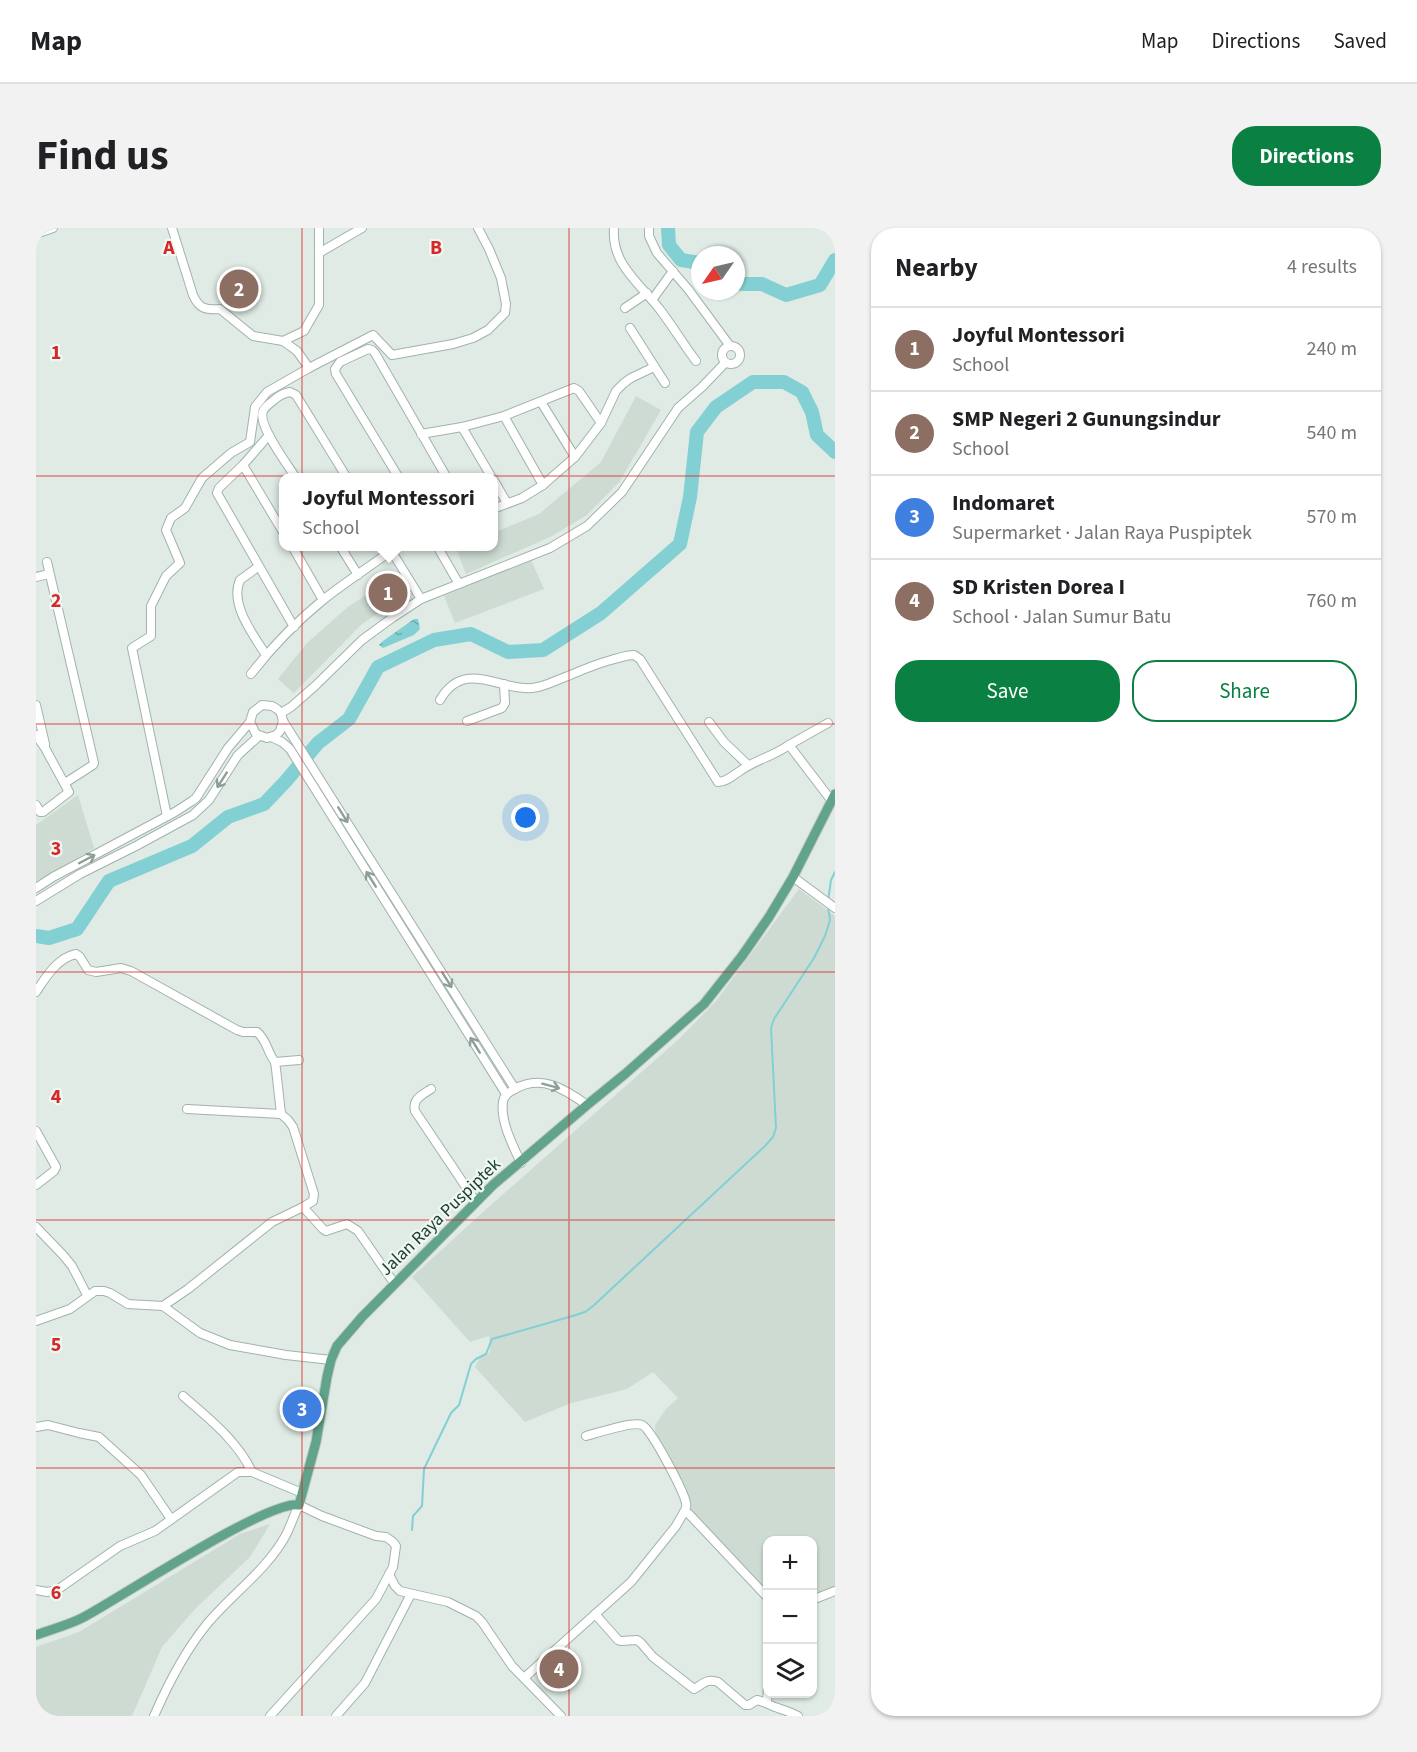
<!DOCTYPE html>
<html lang="en">
<head>
<meta charset="utf-8">
<style>
  :root { --surface:#fff; --page:#f2f2f2; --text:#202124; --muted:#757577; --line:#e0e0e0; --accent:#0b8043 }
  body { margin:0; font-family:"Source Sans 3",sans-serif; background:var(--page); color:var(--text) }
  .controls { position:absolute; right:18px; bottom:18px; display:grid; overflow:hidden; border-radius:12px; box-shadow:0 2px 4px #0004 }
  .controls button { width:54px; height:54px; display:grid; place-items:center; padding:0; border:0; border-bottom:2px solid var(--line); background:var(--surface); color:var(--text); font:30px sans-serif }
  .compass { position:absolute; left:655px; top:18px; width:54px; height:54px; border-radius:50%; background:var(--surface); box-shadow:0 2px 4px #0004; rotate:236deg }
  .you { position:absolute; left:490px; top:590px; width:21px; height:21px; margin:-15px; border:4px solid #fff; border-radius:50%; background:#1a73e8; box-shadow:0 0 0 9px #1a73e833 }
  .badge { display:grid; place-items:center; width:39px; height:39px; border-radius:50%; background:var(--accent); color:#fff; font-size:20px; font-weight:700 }
  .pin { position:absolute; translate:-50% -50%; border:3px solid #fff; box-shadow:0 2px 6px #0006 }
  .popup { position:absolute; left:243px; top:245px; width:219px; height:78px; box-sizing:border-box; display:grid; place-content:center; border-radius:12px; background:var(--surface); filter:drop-shadow(0 2px 4px #0005); font-size:20px; white-space:nowrap; color:var(--muted) }
  .popup b { font-size:22px; color:var(--text) }
  .popup::after { content:''; position:absolute; left:50%; top:100%; margin-left:-12px; border:12px solid transparent; border-top-color:var(--surface) }
  .list { margin:0; padding:0; list-style:none }
  h2 { display:flex; justify-content:space-between; align-items:center; height:78px; margin:0; padding:0 24px; font-size:26px }
  h2 small { font-size:20px; font-weight:400; color:var(--muted) }
  .list li { display:grid; grid-template-columns:39px 1fr auto; gap:18px; align-items:center; box-sizing:border-box; height:84px; padding:0 24px; border-top:2px solid var(--line) }
  .list b { display:block; font-size:22px; white-space:nowrap }
  .list p { margin:0; font-size:20px; white-space:nowrap; color:var(--muted) }
  .list em { font-size:20px; font-style:normal; color:var(--muted) }
  .actions { display:flex; gap:12px; padding:18px 24px }
  .actions a { flex:1; padding:14px 0; border:2px solid var(--accent); border-radius:24px; text-align:center; font-size:21px; color:var(--accent) }
  .actions .main { background:var(--accent); color:#fff }
  .icon { flex:none; width:33px; height:33px; fill:none; stroke:currentColor; stroke-width:2; stroke-linecap:round; stroke-linejoin:round }
  .map { position:relative; flex:none; width:799px; height:1488px; overflow:hidden; border-radius:24px }
  header { display:flex; align-items:center; gap:36px; box-sizing:border-box; height:84px; padding:0 30px; background:var(--surface); border-bottom:2px solid var(--line) }
  header strong { font-size:28px }
  nav { display:flex; gap:33px; margin-inline-start:auto; font-size:21px }
  .intro { display:flex; align-items:center; justify-content:space-between; box-sizing:border-box; height:144px; padding:0 36px }
  h1 { margin:0; font-size:42px }
  .button { padding:15px 27px; border-radius:24px; background:var(--accent); color:#fff; font-size:21px; font-weight:700 }
  main { display:flex; gap:36px; padding:0 36px }
  aside { flex:1; background:var(--surface); border-radius:24px; box-shadow:0 2px 4px #0004 }
  .map>svg:first-child { display:block }
  .built { fill:#cddbd3 }
  .water { fill:url(#water-ripples) }
  .lines { fill:none; stroke-linecap:round; stroke-linejoin:round }
  .stream { stroke:#83d0d4; stroke-width:2 }
  .river { stroke:#83d0d4; stroke-width:14 }
  .minor-casing { stroke:#a2b3ab; stroke-width:10 }
  .major-casing { stroke:#c0c8c5; stroke-width:11 }
  .minor { stroke:#fff; stroke-width:8 }
  .major { stroke:#61a38b; stroke-width:9 }
  .oneway { stroke:#8f9e98 }
  .grid { fill:none; stroke:#d62828; stroke-width:1.5; stroke-opacity:0.55 }
  .labels { text-anchor:middle; dominant-baseline:central; stroke-width:4.5; stroke-linejoin:round; paint-order:stroke }
  .street-label { font-size:18px; fill:#1f3c31; stroke:#eff8f3 }
  .grid-label { font-size:20px; text-anchor:middle; font-weight:bold; fill:#d62828; stroke:#eff8f3; stroke-width:4.5; stroke-linejoin:round; paint-order:stroke }
</style>
</head>
<body>
<header>
<strong>Map</strong>
<nav><a>Map</a><a>Directions</a><a>Saved</a></nav>
</header>
<div class="intro"><h1>Find us</h1><a class="button">Directions</a></div>
<main>
<div class="map">
<svg width="799" height="1488" viewBox="0 0 799 1488">
  <defs>
    <pattern id="water-ripples" width="26" height="14" patternUnits="userSpaceOnUse" patternTransform="scale(1.5)"><rect width="26" height="14" fill="#83d0d4"/><path d="M2 4q2-2 4 0t4 0M15 11q2-2 4 0t4 0" fill="none" stroke="#6baaad"/></pattern>
  </defs>
  <rect width="100%" height="100%" fill="#dfebe4"/>
  <g class="built">
    <polygon points="600,168 625,182 584,253 551,287 516,308 430,346 420,320 425,319 457,318 457,305 503,286 565,234"/>
    <polygon points="495,332 508,361 419,395 408,368"/>
    <polygon points="355,350 367,367 325,397 258,465 242,451 271,415 312,379"/>
    <polygon points="42,567 58,620 0,656 0,597"/>
    <polygon points="763,661 799,688 799,1358 777,1369 776,1312 732,1312 731,1367 654,1285 620,1213 619,1197 630,1181 642,1170 617,1144 591,1161 535,1175 489,1194 439,1139 443,1131 454,1124 453,1108 434,1114 376,1049 447,984 643,811 680,773"/>
    <polygon points="234,1296 214,1329 159,1381 126,1419 96,1488 0,1488 0,1419 43,1404 204,1306"/>
  </g>
  <polygon class="water" points="378,391 382,391 384,401 378,407 347,420 343,417 347,413"/>
  <g class="lines">
    <g class="stream">
      <polyline points="792,673 795,652 799,644"/>
      <polyline points="376,1302 377,1288 386,1278 388,1241 415,1185 423,1177 435,1136 440,1131 450,1126 456,1111 540,1087 549,1084 556,1079 729,918 737,909 740,900 735,800 738,791 778,730 789,708 794,692 792,679"/>
    </g>
    <g class="river">
      <polyline points="632,0 633,17 645,32 664,35"/>
      <polyline points="700,52 706,56 726,56 750,67 784,57 799,32"/>
      <polyline points="0,708 13,710 41,701 73,653 156,618 192,589 228,576 249,554 282,515 313,491 342,439 398,412 435,406 472,424 507,422 565,385 644,316 654,269 661,204 680,179 717,154 748,154 766,164 776,184 781,207 799,224"/>
    </g>
    <g class="minor-casing">
      <g id="minor">
        <path d="M136 0 157 67C163 81 170 82 184 81L217 108 247 113 261 123 273 140"/>
        <path d="M578 0C575 37 605 56 625 83 637 99 648 117 660 133"/>
        <polyline points="613,0 613,8 621,25 652,61 694,118"/>
        <polyline points="0,6 17,0"/>
        <polyline points="283,25 326,0"/>
        <polyline points="616,72 637,43"/>
        <polyline points="589,80 611,65"/>
        <polyline points="594,100 629,155"/>
        <polyline points="247,113 268,103 283,77 283,0"/>
        <circle cx="695" cy="127" r="9"/>
        <polyline points="505,174 539,229"/>
        <polyline points="468,188 507,257"/>
        <polyline points="426,199 456,250"/>
        <polyline points="385,206 426,199 468,188 538,160 543,163 565,195"/>
        <polyline points="233,207 207,237 183,260 181,265 258,399"/>
        <polyline points="207,237 247,304"/>
        <path d="M260 250C252 237 221 197 227 183 229 179 234 175 237 173 242 168 247 165 254 164L260 167 311 250"/>
        <polyline points="363,250 300,146 299,141 304,134 332,121 336,122 339,125 411,250"/>
        <polyline points="457,251 471,275"/>
        <polyline points="457,281 486,270 507,257 539,229 565,195 580,163 588,155 595,150 618,139"/>
        <polyline points="256,318 287,372"/>
        <polyline points="304,318 322,347"/>
        <polyline points="401,318 423,356"/>
        <polyline points="353,319 385,371"/>
        <polyline points="11,334 58,535 57,537 29,555"/>
        <path d="M222 339 204 352C193 376 218 408 230 427"/>
        <polyline points="0,349 13,346"/>
        <path d="M215 446C236 419 260 394 287 372 308 355 333 339 355 323"/>
        <path d="M404 472C428 430 463 463 496 460 509 459 520 452 532 448 546 442 560 436 575 432 583 430 590 427 598 427L604 431 682 554C691 554 697 547 704 543 719 532 738 528 753 517L795 572"/>
        <polyline points="0,477 9,516"/>
        <polyline points="245,485 255,479 279,458 326,412 356,390 385,371 514,320 551,298 586,264 642,180 666,159 689,135"/>
        <polyline points="247,493 479,861"/>
        <polyline points="431,493 466,480 469,475 468,456"/>
        <polyline points="673,494 688,514 712,537"/>
        <polyline points="0,507 9,520 33,564 7,584 4,584 0,577"/>
        <polyline points="235,509 246,514 254,521 470,866"/>
        <polyline points="753,517 792,495"/>
        <polyline points="131,588 96,420 115,408 115,378 130,348 144,335 130,302 135,290 149,280 166,250 195,225 214,214 219,179 231,164 273,140 337,107 356,127 417,116 437,110 452,102 469,85 470,76 465,50 453,21 442,0"/>
        <polyline points="757,649 799,680"/>
        <polyline points="0,660 17,649 139,584 156,573 160,570 192,520 214,494 217,484 226,477 236,478 241,481 245,485 247,493 244,503 240,507 231,510 220,506 214,494"/>
        <polyline points="0,673 44,646 100,618 157,587 173,572 202,527 223,508"/>
        <path d="M0 764C10 749 21 730 40 726L44 729 52 742 60 744 85 740 95 743 201 802 207 804H221C231 812 231 824 239 834"/>
        <path d="M395 861C386 867 376 871 379 883L440 974"/>
        <polyline points="151,881 245,886"/>
        <polyline points="0,903 20,939 18,943 0,957"/>
        <path d="M485 935C477 918 464 893 467 874 468 867 473 864 479 861 505 846 529 861 551 877"/>
        <polyline points="267,979 287,1001 290,1003 311,996 322,1003 358,1055"/>
        <polyline points="0,999 27,1027 36,1038 51,1067"/>
        <polyline points="127,1078 152,1061 236,994 267,979 277,973 278,966 257,899 252,892 245,886 240,841 239,834 263,832"/>
        <polyline points="0,1093 34,1081 59,1063 68,1063 74,1065 92,1076 127,1078 164,1105 194,1117 250,1127 295,1132"/>
        <path d="M147 1168C173 1191 201 1212 216 1244"/>
        <polyline points="0,1199 12,1197 43,1205 63,1209 105,1247 135,1291"/>
        <path d="M550 1208C561 1205 597 1193 606 1197 615 1200 648 1264 650 1275 651 1279 650 1281 648 1284"/>
        <polyline points="353,1346 359,1358 364,1363 412,1374 440,1388 446,1394 476,1438 525,1488"/>
        <polyline points="0,1362 11,1364 21,1362 84,1318 119,1303 202,1244 216,1244 266,1265"/>
        <polyline points="776,1372 799,1363"/>
        <path d="M559 1386 582 1412 585 1413 601 1412 605 1415 617 1429 658 1461C667 1456 671 1450 682 1454L709 1477H713L721 1472C730 1474 734 1478 742 1480 750 1483 754 1484 762 1488"/>
        <polyline points="488,1450 595,1354 640,1298 648,1284 653,1286 732,1370"/>
        <polyline points="731,1474 732,1459"/>
        <path d="M118 1488C132 1456 149 1423 171 1396 196 1366 231 1342 250 1307 255 1297 258 1287 263 1277L286 1288 340 1308 350 1309 357 1314 360 1318 357 1339 340 1371 234 1488"/>
        <polyline points="300,1488 329,1455 375,1366"/>
      </g>
    </g>
    <g class="major-casing">
      <path id="major" d="M0 1407C16 1401 33 1397 48 1389 84 1370 233 1271 263 1277L280 1214 291 1149 295 1132 301 1118 326 1089 457 957 551 877 589 846 668 776 706 728 733 689 757 649 799 566"/>
    </g>
    <use href="#minor" class="minor"/>
    <use href="#major" class="major"/>
  </g>
  <defs><path id="oneway-shaft" d="M-6 0H5M1.5-3L5.5 0L1.5 3" fill="none" stroke-width="1.6" stroke-linecap="round" stroke-linejoin="round" transform="scale(1.5)"/></defs>
  <g class="oneway">
    <use href="#oneway-shaft" transform="translate(186 552) rotate(123)"/>
    <use href="#oneway-shaft" transform="translate(307 587) rotate(58)"/>
    <use href="#oneway-shaft" transform="translate(51 631) rotate(-28)"/>
    <use href="#oneway-shaft" transform="translate(335 651) rotate(-122)"/>
    <use href="#oneway-shaft" transform="translate(411 752) rotate(58)"/>
    <use href="#oneway-shaft" transform="translate(439 817) rotate(-122)"/>
    <use href="#oneway-shaft" transform="translate(515 858) rotate(15)"/>
  </g>
  <path class="grid" d="M266 0V1488M533 0V1488M0 248H799M0 496H799M0 744H799M0 992H799M0 1240H799"/>
  <g class="labels">
    <g class="street-label">
      <text transform="translate(404 989) rotate(-44)">Jalan Raya Puspiptek</text>
    </g>
  </g>
  <g class="grid-label">
    <text x="133" y="26">A</text>
    <text x="400" y="26">B</text>
    <text x="20" y="131">1</text>
    <text x="20" y="379">2</text>
    <text x="20" y="627">3</text>
    <text x="20" y="875">4</text>
    <text x="20" y="1123">5</text>
    <text x="20" y="1371">6</text>
  </g>
</svg>
<div class="controls">
<button>+</button>
<button>−</button>
<button><svg class="icon" aria-label="layers" viewBox="0 0 24 24"><path d="M12 4l9 5-9 5-9-5zM3 14l9 5 9-5"/></svg></button>
</div>
<svg class="compass" viewBox="-18 -18 36 36"><path d="M0-13l5 13h-10z" fill="#e53935"/><path d="M0 13l5-13h-10z" fill="#757577"/></svg>
<div class="you"></div>
<div class="pin badge" style="left:352px;top:365px;background:#8d6e63">1</div>
<div class="popup"><b>Joyful Montessori</b>School</div>
<div class="pin badge" style="left:203px;top:61px;background:#8d6e63">2</div>
<div class="pin badge" style="left:266px;top:1181px;background:#3f7fe0">3</div>
<div class="pin badge" style="left:523px;top:1441px;background:#8d6e63">4</div>
</div>
<aside>
<h2>Nearby<small>4 results</small></h2>
<ul class="list">
<li><span class="badge" style="background:#8d6e63">1</span><div><b>Joyful Montessori</b><p>School</p></div><em>240 m</em></li>
<li><span class="badge" style="background:#8d6e63">2</span><div><b>SMP Negeri 2 Gunungsindur</b><p>School</p></div><em>540 m</em></li>
<li><span class="badge" style="background:#3f7fe0">3</span><div><b>Indomaret</b><p>Supermarket · Jalan Raya Puspiptek</p></div><em>570 m</em></li>
<li><span class="badge" style="background:#8d6e63">4</span><div><b>SD Kristen Dorea I</b><p>School · Jalan Sumur Batu</p></div><em>760 m</em></li>
</ul>
<div class="actions"><a class="main">Save</a><a>Share</a></div>
</aside>
</main>
</body>
</html>
